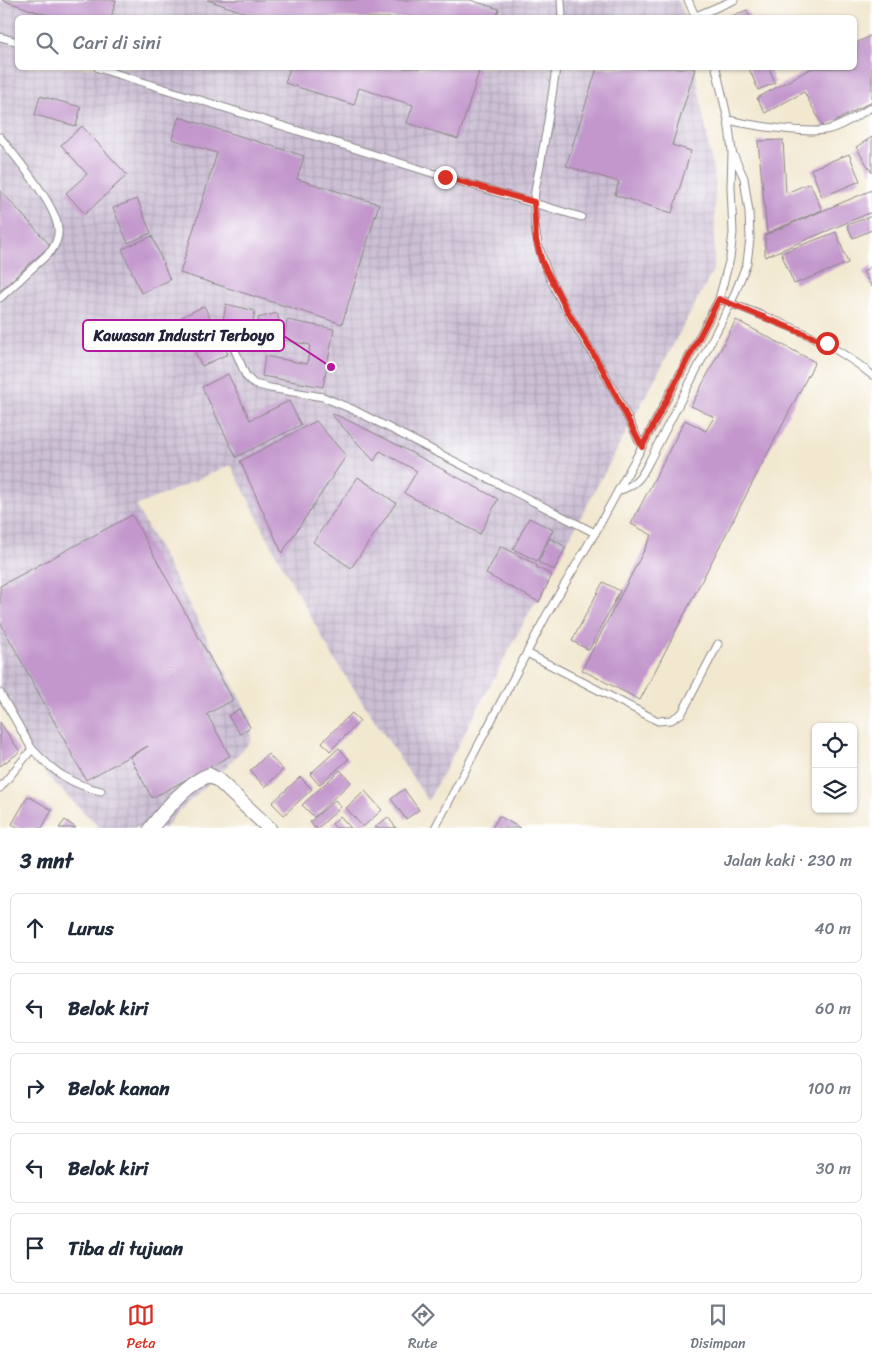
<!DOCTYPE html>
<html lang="id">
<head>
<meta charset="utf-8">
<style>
  :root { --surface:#fff; --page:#f6f6f7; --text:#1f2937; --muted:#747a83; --line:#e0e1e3; --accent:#d93025 }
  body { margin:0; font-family:Sriracha,sans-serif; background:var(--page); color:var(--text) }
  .controls { position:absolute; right:15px; bottom:15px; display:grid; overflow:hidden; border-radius:8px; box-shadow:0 1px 4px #0004 }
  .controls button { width:45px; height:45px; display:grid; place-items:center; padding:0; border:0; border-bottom:1px solid var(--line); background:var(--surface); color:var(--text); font:25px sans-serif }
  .stop { position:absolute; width:15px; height:15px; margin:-11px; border:4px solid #d93025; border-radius:50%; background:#fff }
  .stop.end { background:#d93025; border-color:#fff; box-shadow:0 1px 5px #0008 }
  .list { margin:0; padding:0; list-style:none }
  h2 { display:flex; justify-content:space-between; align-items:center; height:65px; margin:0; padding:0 20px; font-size:21px }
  h2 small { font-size:16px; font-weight:400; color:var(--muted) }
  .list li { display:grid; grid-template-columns:32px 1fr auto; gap:15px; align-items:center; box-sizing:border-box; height:70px; margin:0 10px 10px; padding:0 10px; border:1px solid var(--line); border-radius:8px }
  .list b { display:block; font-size:19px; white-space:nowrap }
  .list em { font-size:16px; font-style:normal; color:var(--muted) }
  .icon { flex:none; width:28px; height:28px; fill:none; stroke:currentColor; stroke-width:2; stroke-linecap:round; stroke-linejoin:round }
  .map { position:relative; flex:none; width:872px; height:828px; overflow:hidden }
  .search { position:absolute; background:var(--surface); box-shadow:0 1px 4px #0004; left:15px; right:15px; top:15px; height:55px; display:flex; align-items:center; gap:12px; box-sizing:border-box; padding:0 18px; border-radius:8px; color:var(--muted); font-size:19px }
  .sheet { height:465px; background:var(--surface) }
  nav { display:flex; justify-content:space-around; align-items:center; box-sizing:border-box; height:70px; border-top:1px solid var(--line); background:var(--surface); font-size:14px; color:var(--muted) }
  nav a { display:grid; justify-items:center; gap:2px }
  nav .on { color:var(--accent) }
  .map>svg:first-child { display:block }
  .industrial { fill:url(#industrial-grid) }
  .building { fill:#c397cc }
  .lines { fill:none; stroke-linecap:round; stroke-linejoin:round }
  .service-casing { stroke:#8a8586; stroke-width:9 }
  .minor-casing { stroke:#8a8586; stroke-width:16 }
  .service { stroke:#fff; stroke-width:7 }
  .minor { stroke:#fff; stroke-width:14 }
  .route { stroke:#d93025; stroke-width:6 }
  .leader { fill:none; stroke:#b5179e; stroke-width:2 }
  .callout-dot { fill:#b5179e; stroke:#fff; stroke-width:2 }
  .callout { fill:#fff; stroke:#b5179e; stroke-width:2 }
  .callout-label { font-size:16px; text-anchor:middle; font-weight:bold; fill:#22223b }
</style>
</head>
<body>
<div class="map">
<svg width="872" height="828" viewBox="0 0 872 828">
  <defs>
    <pattern id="industrial-grid" width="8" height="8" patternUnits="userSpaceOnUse" patternTransform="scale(1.25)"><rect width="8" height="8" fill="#ccbfd4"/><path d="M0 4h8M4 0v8" fill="none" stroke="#afa4b7"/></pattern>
  </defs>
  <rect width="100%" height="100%" fill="#fff"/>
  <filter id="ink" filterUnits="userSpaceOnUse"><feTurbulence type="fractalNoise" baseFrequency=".02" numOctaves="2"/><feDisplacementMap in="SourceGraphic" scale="10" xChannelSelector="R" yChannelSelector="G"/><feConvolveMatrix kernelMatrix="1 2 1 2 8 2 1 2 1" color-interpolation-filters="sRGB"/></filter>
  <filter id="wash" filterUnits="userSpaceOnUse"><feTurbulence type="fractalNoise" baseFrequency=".0096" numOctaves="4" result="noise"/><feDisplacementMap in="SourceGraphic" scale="20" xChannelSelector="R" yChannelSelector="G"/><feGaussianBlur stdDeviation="1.12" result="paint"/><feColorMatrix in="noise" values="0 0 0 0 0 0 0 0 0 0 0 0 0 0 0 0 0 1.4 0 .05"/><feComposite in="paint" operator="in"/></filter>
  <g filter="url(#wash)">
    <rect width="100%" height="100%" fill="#f2e8d0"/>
    <polygon class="industrial" points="0,0 678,0 685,17 18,18 18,68 695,68 715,182 714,269 428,801 333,657 277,556 231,465 136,506 252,721 251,741 224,769 177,813 165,828 100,828 49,778 0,704"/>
    <g id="blocks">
      <g class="building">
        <polygon points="2,0 116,0 111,18 55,18"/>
        <polygon points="207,0 470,0 499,9 496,18 261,18"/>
        <polygon points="747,10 750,18 729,18 729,17"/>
        <polygon points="872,35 872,101 824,128 804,92 765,113 757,98 812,68 854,68 854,44"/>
        <polygon points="290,68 480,68 458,139 407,123 413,105 359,88 354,105 285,83"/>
        <polygon points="597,68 691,68 695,69 672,145 691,151 672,213 615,195 619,182 566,166"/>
        <polygon points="749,68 769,68 775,83 758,90"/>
        <polygon points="40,96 81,107 76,126 35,115"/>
        <polygon points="179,117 304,156 297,179 379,204 342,324 180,273 217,153 172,139"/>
        <polygon points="82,126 127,175 85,214 66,193 87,174 61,145"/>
        <polygon points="872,137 872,173 856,147"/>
        <polygon points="783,140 786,193 810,183 822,210 767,233 758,141"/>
        <polygon points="849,154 860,181 822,197 811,169"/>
        <polygon points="0,190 50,245 0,291"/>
        <polygon points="872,190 872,212 765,257 765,235"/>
        <polygon points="137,199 151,233 128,243 113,208"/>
        <polygon points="872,216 872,230 853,238 847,225"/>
        <polygon points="836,232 848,263 794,284 781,253"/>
        <polygon points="152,236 170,280 141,293 122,249"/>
        <polygon points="872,266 872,287 863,272"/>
        <polygon points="226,304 255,311 252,326 223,320"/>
        <polygon points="204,306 228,354 202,366 178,319"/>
        <polygon points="277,313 283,336 264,340 258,318"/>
        <polygon points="287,320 334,329 323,387 262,376 265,356 307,364 310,345 284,340"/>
        <polygon points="736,320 815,362 640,700 582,670 652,535 631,524 685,420 706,431 714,417 691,406"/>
        <polygon points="228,374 250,420 289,401 301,425 236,457 202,387"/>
        <polygon points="331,414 339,416 386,439 498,499 480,534 404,493 417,471 380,451 374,461"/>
        <polygon points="316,421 346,456 282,553 240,461"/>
        <polygon points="358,477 396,503 351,568 313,542"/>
        <polygon points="132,515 233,700 207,714 230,756 152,798 130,757 148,746 86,780 0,622 0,586"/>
        <polygon points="529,518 553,530 537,561 513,549"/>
        <polygon points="550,538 566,547 554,570 538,562"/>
        <polygon points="501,546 537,565 536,567 552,575 539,602 486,574"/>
        <polygon points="603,582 620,591 589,650 572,641"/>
        <polygon points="239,709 250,727 240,734 228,716"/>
        <polygon points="352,713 360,721 330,751 322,742"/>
        <polygon points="0,722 20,752 0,766"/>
        <polygon points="339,748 349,759 319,785 310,774"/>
        <polygon points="268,754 283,770 265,787 250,771"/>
        <polygon points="340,770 351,782 314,817 302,805"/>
        <polygon points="300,777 312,789 284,815 272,803"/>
        <polygon points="404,789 419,810 406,819 391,799"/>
        <polygon points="365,791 382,810 363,827 346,808"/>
        <polygon points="28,796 52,810 42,828 19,828 12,824"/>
        <polygon points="335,800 341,807 318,828 315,828 310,822"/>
        <polygon points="340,816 351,828 336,828 332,824"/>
        <polygon points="499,816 520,828 492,828"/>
        <polygon points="388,817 396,828 374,828"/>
        <polygon points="65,820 76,828 59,828"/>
      </g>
    </g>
  </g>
  <g filter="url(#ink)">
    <use href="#blocks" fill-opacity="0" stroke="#8a8586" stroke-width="1"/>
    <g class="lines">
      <g class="service-casing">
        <g id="service">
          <polyline points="561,0 562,18"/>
          <polyline points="688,0 696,18"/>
          <polyline points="696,16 734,0"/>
          <polyline points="0,37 18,42"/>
          <polyline points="98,68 445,177 581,217"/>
          <path d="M556 68C552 96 548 125 542 154 540 170 534 187 534 203 531 265 572 318 602 369 617 394 629 421 642 447"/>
          <path d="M728 120C750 125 810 135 830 129 845 125 859 114 872 107"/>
          <path d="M0 137C16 158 56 204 58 229 59 237 56 244 51 251L0 298"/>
          <path d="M719 299C772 319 828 338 872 375"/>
          <polyline points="226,329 246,376 254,384 270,388 323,397 354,410 595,533"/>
          <path d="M618 491C640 484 642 475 652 456L731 303 747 263 750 239 749 212 744 178 733 154"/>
          <polyline points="527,653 658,721 671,720 682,713 718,644"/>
          <polyline points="0,693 32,749"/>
          <path d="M0 788 32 749C54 772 70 784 101 791"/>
          <polyline points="435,828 546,616 595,533 642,447 719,299 730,258 733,233 731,187 732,151 728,120 716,68"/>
        </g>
      </g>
      <g class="minor-casing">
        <path id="minor" d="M151 828C165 810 187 783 209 775L218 780 269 828"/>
      </g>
      <use href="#service" class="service"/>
      <use href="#minor" class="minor"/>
    </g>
  </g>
  <g class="lines" filter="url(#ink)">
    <polyline class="route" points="445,177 534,202 536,240 542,262 568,312 603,370 642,447 719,299 827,343"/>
  </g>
  <path class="leader" d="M331 367L284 336"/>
  <circle class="callout-dot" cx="331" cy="367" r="5"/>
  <rect class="callout" x="83" y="320" width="201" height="31" rx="5"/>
  <g class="callout-label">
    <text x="184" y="341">Kawasan Industri Terboyo</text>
  </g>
</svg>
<div class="controls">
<button><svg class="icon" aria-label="locate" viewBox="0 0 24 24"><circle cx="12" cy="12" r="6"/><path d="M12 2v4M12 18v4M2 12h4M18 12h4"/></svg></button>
<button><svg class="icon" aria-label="layers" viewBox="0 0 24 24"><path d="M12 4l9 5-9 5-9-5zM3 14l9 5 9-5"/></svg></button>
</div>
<div class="stop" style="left:827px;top:343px"></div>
<div class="stop end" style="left:445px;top:177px"></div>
<div class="search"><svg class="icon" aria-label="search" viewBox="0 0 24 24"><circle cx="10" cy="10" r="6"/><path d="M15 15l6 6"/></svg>Cari di sini</div>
</div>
<section class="sheet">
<h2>3 mnt<small>Jalan kaki · 230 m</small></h2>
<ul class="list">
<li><svg class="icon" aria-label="ahead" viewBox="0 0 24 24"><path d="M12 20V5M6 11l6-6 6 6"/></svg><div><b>Lurus</b></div><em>40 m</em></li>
<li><svg class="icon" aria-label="left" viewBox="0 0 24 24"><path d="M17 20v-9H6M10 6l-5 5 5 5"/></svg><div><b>Belok kiri</b></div><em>60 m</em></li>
<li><svg class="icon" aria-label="right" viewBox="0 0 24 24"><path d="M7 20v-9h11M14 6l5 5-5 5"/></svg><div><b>Belok kanan</b></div><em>100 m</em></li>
<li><svg class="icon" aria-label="left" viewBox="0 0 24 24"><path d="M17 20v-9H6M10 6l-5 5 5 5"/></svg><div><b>Belok kiri</b></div><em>30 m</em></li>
<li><svg class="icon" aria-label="arrive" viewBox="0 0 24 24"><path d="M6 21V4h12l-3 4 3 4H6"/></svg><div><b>Tiba di tujuan</b></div></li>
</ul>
</section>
<nav>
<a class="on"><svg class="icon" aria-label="map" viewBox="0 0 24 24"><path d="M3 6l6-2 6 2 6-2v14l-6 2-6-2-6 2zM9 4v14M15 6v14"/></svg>Peta</a>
<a><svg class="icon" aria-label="directions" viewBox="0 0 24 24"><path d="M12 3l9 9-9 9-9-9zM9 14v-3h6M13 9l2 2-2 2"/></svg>Rute</a>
<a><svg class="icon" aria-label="saved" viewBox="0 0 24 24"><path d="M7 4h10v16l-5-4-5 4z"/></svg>Disimpan</a>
</nav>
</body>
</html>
